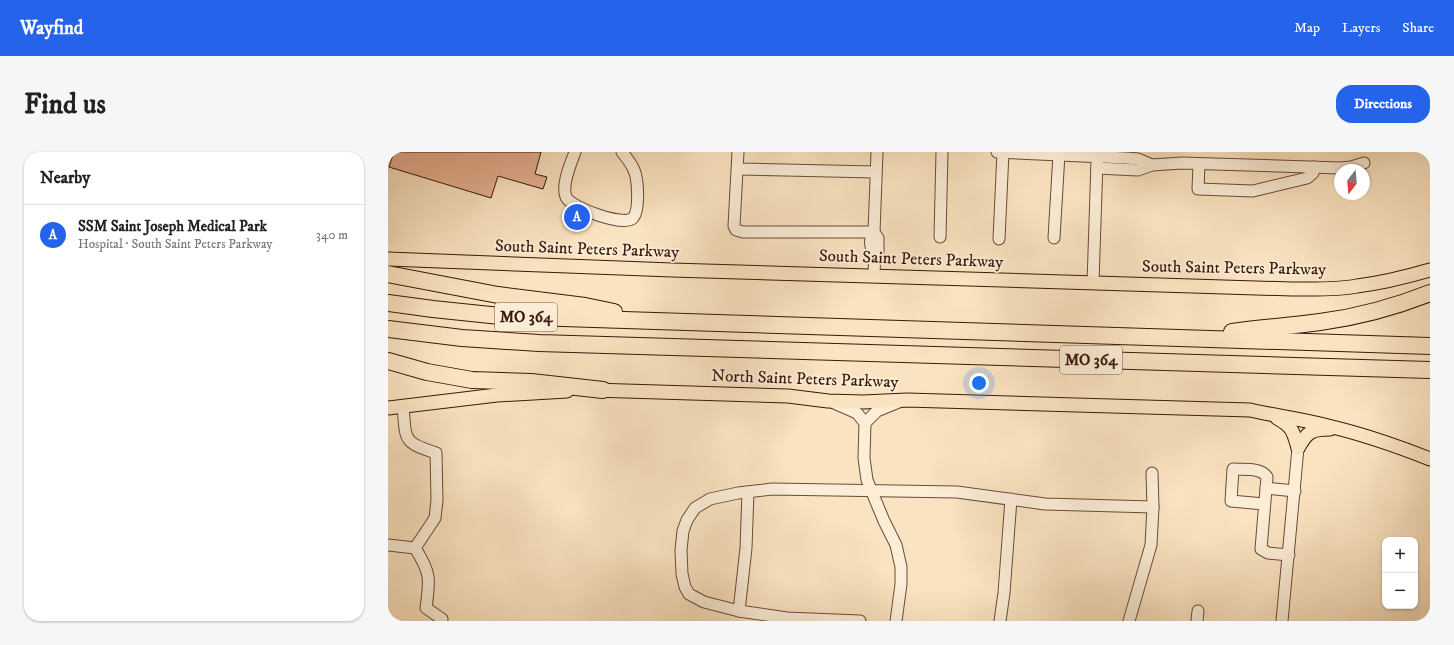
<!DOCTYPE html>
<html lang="en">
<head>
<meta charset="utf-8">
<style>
  :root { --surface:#fff; --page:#f6f6f6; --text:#222; --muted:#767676; --line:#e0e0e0; --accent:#2563eb }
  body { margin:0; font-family:"IM FELL DW Pica",serif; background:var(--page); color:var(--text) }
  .controls { position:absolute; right:12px; bottom:12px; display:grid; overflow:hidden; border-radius:8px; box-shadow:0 1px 3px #0004 }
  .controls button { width:36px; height:36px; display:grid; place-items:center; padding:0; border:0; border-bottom:1px solid var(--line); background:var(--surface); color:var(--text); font:20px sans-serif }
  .compass { position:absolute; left:946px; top:12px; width:36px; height:36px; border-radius:50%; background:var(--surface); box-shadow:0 1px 3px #0004; rotate:196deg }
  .you { position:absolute; left:591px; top:231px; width:14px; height:14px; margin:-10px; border:3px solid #fff; border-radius:50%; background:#1a73e8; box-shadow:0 0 0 6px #1a73e833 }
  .badge { display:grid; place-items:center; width:26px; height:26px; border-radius:50%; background:var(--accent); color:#fff; font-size:13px; font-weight:700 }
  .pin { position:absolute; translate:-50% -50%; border:2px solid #fff; box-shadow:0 1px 4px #0006 }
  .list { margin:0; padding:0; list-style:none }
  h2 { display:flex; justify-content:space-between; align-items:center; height:52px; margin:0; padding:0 16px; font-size:17px }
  h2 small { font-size:13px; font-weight:400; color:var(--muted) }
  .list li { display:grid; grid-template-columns:26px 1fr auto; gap:12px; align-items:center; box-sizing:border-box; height:60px; padding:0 16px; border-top:1px solid var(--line) }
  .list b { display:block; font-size:15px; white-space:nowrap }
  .list p { margin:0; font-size:13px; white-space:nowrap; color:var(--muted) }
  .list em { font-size:13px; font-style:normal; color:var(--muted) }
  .map { position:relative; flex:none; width:1042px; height:469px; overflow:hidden; border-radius:16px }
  header { display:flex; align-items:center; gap:24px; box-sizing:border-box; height:56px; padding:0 20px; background:var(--accent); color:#fff }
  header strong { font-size:19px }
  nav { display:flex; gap:22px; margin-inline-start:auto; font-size:14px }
  .intro { display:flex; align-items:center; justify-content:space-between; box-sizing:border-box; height:96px; padding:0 24px }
  h1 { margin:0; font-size:28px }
  .button { padding:10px 18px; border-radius:16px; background:var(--accent); color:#fff; font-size:14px; font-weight:700 }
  main { display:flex; gap:24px; padding:0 24px }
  aside { flex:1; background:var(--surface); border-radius:16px; box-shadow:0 1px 3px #0004 }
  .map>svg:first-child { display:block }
  .building { fill:#e5b091; stroke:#39180c }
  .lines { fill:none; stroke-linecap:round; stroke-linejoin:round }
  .minor-casing { stroke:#694b39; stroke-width:13 }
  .major-casing { stroke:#39180c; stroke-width:15 }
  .highway-casing { stroke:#39180c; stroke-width:18 }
  .minor { stroke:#fcedd7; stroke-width:11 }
  .major { stroke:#fae3c1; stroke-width:13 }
  .highway { stroke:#fae3c1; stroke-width:16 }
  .labels { text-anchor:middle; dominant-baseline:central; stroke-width:3.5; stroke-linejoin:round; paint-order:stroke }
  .shield { fill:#fcedd7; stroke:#745849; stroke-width:1 }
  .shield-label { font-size:16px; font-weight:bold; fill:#39180c }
  .street-label { font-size:17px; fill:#39180c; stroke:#fcedd7 }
</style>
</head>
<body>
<header>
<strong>Wayfind</strong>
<nav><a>Map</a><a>Layers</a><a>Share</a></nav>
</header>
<div class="intro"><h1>Find us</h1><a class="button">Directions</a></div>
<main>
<aside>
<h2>Nearby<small></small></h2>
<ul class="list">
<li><span class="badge">A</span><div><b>SSM Saint Joseph Medical Park</b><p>Hospital · South Saint Peters Parkway</p></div><em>340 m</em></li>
</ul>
</aside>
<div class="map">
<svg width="1042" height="469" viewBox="0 0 1042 469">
  <rect width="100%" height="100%" fill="#fae3c1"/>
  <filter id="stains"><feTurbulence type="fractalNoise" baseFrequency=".005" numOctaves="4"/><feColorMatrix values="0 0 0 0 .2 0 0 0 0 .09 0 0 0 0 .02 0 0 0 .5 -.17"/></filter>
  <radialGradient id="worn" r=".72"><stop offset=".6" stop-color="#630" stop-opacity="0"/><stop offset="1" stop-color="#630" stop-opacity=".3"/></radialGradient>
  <polygon class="building" points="6,0 153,0 147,22 159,25 155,37 110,24 103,46 1,15"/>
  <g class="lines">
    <g class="minor-casing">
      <g id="minor">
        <path d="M187 0C183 11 173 33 178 45 183 56 236 75 245 66 252 58 250 27 246 18 243 11 238 5 234 0"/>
        <polyline points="350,0 346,74 348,78 355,80 486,80 490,86 490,100 486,105"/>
        <polyline points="609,0 738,6 750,7 764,13"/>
        <polyline points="811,12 810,37 865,39 919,26 925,21 926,15"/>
        <polyline points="709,16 750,18 764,13 794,11 952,16 963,15 976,11"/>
        <polyline points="350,17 487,20"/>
        <polyline points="552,85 554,0"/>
        <polyline points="666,86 671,2"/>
        <polyline points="611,87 615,0"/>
        <path d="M486 124C486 118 487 110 486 105 483 95 480 89 486 80L489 0"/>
        <polyline points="705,131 709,9"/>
        <polyline points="446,251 469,261 477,271 476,306 479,328 496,369 508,393 513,415 513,432 508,469"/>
        <path d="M15 254C18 288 14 290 48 301L49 348 47 366 27 396"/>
        <polyline points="477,271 489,259 511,250"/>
        <polyline points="878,336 907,339"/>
        <path d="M876 352 843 349 845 317C856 318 873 315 879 325L873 397 880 401 901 403"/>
        <polyline points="0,393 27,396"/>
        <path d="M27 396C43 421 42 427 38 456L54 467"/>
        <polyline points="351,459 358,396 360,340"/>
        <polyline points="472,469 399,466 351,459 316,450 301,442 297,435 294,422 293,398 295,379 299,368 307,356 322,347 350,341 384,337 569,340 657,352 765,355"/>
        <polyline points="612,469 616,441 623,347"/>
        <polyline points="741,469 763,393 765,355 764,321"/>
        <polyline points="809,469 810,459"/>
        <polyline points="894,469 910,296"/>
      </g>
    </g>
    <g class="major-casing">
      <g id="major">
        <path d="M0 107 284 118 904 137C926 137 948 138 969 134 994 131 1018 125 1042 118"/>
        <path d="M205 238 400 244 440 249 475 250 519 248 862 258C888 264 914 267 940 274 975 282 1009 294 1042 307"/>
        <polyline points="0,256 109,243 179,239"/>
        <path d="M889 266C905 275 905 279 910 296"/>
        <path d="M910 296C919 280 923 277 942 277"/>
      </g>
    </g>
    <g class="highway-casing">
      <g id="highway">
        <polyline points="0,122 110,143 197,154 226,160"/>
        <polyline points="0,151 45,157 112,164 1042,194"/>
        <polyline points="0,177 74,186 151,191 1042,218"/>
        <path d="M844 180C873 176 903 174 932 170 970 165 1007 155 1042 141"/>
        <polyline points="0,209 39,220 84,228 143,230 215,238"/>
      </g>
    </g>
    <use href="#minor" class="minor"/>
    <use href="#major" class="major"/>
    <use href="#highway" class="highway"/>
  </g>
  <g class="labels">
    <g class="shield">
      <rect x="107" y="151" width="62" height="28" rx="3"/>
      <rect x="672" y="194" width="62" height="28" rx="3"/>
    </g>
    <g class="shield-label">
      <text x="138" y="165">MO 364</text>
      <text x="703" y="208">MO 364</text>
    </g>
    <g class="street-label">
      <text transform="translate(199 97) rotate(2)">South Saint Peters Parkway</text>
      <text transform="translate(523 107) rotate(2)">South Saint Peters Parkway</text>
      <text transform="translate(846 116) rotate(1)">South Saint Peters Parkway</text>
      <text transform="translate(417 227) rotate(2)">North Saint Peters Parkway</text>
    </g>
  </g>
  <rect width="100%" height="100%" filter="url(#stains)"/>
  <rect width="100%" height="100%" fill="url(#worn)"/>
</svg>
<div class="controls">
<button>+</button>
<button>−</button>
</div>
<svg class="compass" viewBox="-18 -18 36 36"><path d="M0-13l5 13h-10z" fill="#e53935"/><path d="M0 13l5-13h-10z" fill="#767676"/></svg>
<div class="you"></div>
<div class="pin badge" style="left:189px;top:65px">A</div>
</div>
</main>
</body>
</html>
